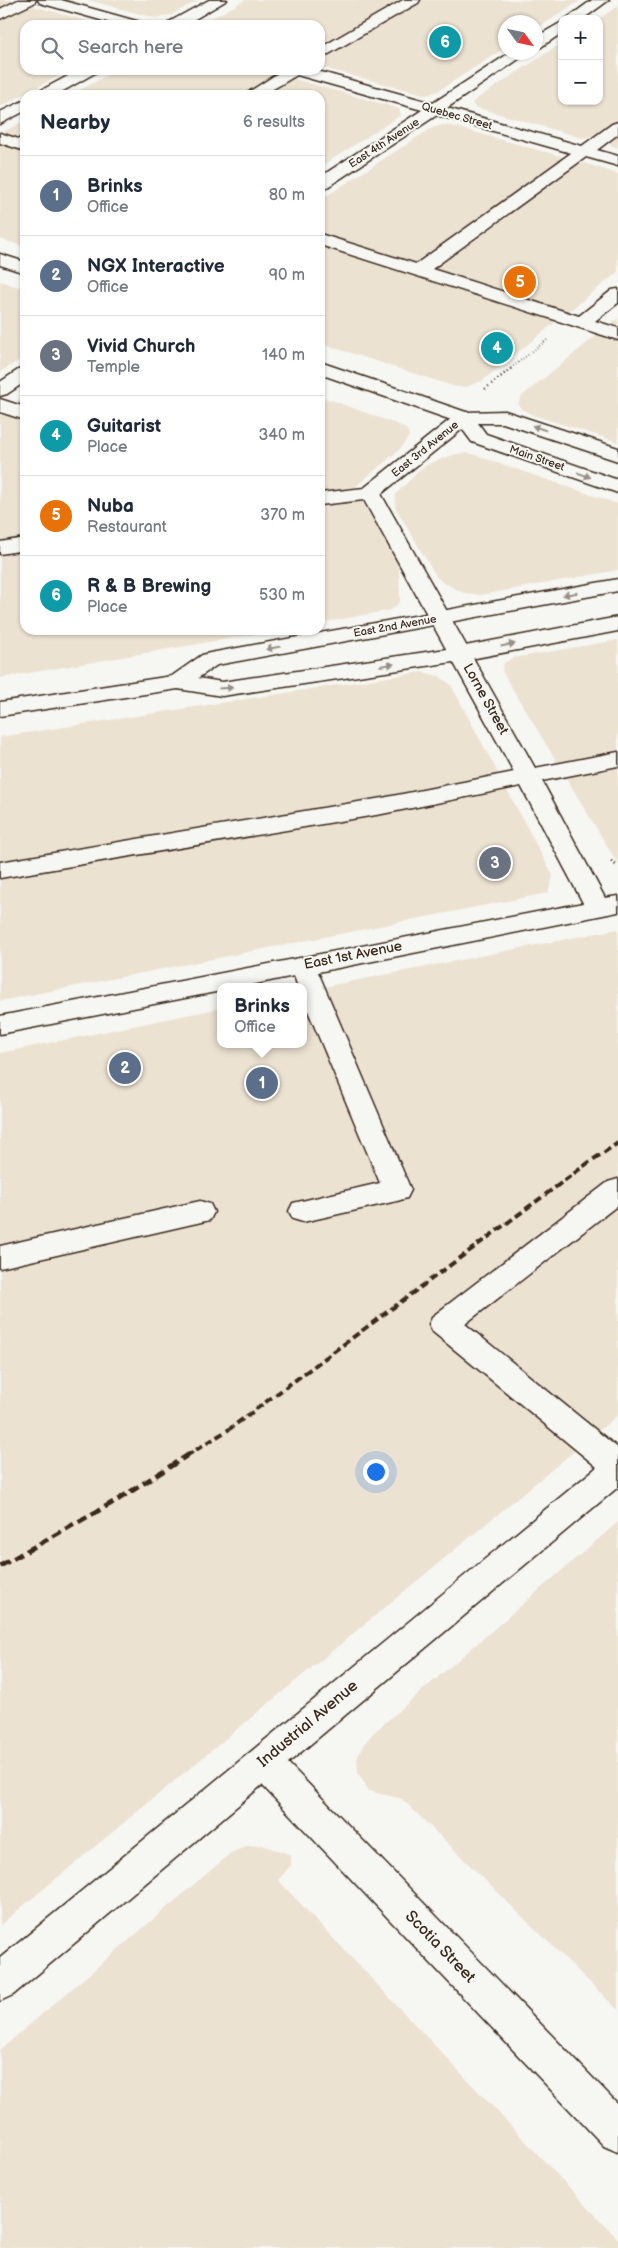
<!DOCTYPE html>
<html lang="en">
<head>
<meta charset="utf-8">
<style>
  :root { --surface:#fff; --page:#f6f6f7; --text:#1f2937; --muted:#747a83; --line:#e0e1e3; --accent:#b45309 }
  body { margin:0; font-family:"Balsamiq Sans",sans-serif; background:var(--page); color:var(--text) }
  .controls { position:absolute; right:15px; top:15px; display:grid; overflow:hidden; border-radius:10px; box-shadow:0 1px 4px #0004 }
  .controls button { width:45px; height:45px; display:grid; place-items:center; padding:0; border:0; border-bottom:1px solid var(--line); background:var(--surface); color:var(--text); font:25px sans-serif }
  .compass { position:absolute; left:498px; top:15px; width:45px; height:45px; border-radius:50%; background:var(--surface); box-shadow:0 1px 4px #0004; rotate:123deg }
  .you { position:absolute; left:375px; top:1471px; width:18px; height:18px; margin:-12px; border:4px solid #fff; border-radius:50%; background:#1a73e8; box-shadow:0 0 0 8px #1a73e833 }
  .badge { display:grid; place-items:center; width:32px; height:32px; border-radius:50%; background:var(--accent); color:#fff; font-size:16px; font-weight:700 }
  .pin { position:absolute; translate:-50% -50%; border:2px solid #fff; box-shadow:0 1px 5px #0006 }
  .popup { position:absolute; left:217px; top:983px; width:90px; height:65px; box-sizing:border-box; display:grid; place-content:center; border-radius:10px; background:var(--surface); filter:drop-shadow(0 1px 4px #0005); font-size:16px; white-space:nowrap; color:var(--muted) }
  .popup b { font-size:19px; color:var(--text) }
  .popup::after { content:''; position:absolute; left:50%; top:100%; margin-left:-10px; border:10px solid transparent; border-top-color:var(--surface) }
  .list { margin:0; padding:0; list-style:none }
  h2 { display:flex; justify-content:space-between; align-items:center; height:65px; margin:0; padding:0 20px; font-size:21px }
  h2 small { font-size:16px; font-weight:400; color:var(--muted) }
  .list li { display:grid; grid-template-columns:32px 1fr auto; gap:15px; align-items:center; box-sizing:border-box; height:80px; padding:0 20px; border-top:1px solid var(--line) }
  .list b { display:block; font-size:19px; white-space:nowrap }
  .list p { margin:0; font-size:16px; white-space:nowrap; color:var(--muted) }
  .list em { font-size:16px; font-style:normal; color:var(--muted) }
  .icon { flex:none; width:28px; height:28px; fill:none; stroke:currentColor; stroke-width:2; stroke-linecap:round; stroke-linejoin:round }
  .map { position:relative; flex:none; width:618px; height:2248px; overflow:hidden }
  .search { position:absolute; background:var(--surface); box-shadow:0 1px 4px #0004; left:20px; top:20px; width:305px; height:55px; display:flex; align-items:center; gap:12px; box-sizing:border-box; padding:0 18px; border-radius:15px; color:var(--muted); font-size:19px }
  .panel { position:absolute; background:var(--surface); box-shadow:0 1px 4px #0004; left:20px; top:90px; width:305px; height:545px; border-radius:15px }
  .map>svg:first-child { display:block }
  .built { fill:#ece2d2 }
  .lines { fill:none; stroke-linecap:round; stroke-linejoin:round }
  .minor-casing { stroke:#3b2a1e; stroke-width:3 }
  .major-casing { stroke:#3b2a1e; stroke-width:3 }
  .path-far2 { stroke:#3b2a1e; stroke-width:2; stroke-dasharray:0.5 2.5; stroke-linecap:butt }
  .path-far1 { stroke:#3b2a1e; stroke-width:2.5; stroke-dasharray:1 3; stroke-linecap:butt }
  .path { stroke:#3b2a1e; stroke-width:3; stroke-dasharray:1 4; stroke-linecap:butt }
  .minor { fill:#f6f6f2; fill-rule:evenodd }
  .major { fill:#f6f6f2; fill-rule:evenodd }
  .rail-far1 { stroke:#3b2a1e; stroke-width:4; stroke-dasharray:8 4; stroke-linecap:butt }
  .rail { stroke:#3b2a1e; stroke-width:5; stroke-dasharray:10 5; stroke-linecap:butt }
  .oneway { fill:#989088 }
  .labels { text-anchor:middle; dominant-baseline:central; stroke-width:4; stroke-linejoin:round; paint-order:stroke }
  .far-street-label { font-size:11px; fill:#3b2a1e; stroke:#f6f6f2 }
  .street-label { font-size:14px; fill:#3b2a1e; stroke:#f6f6f2 }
  .near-street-label { font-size:16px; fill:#3b2a1e; stroke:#f6f6f2 }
</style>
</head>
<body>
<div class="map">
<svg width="618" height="2248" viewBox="0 0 618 2248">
  <rect width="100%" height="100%" fill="#f6f6f2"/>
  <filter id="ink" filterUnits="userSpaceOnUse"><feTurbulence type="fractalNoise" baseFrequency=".02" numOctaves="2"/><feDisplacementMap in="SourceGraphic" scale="10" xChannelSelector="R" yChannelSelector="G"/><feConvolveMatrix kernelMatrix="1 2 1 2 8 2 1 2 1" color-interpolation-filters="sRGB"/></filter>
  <g filter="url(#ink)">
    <g class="built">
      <polygon points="0,0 12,0 100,25 25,25 25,70 70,70 0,107"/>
      <polygon points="88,0 199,0 171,15 155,18"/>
      <polygon points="245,0 581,0 536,29 536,22 506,22 505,48 438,91 427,95 320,67 320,25 200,25"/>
      <polygon points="618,6 618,148 610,145 609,141 593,136 582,138 475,107 472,103 475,100 562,43 562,101 599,101 598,19"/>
      <polygon points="117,70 263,70 393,107 399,109 401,115 320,167 320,95 71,95"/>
      <polygon points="25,120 25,247 0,239 0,134"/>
      <polygon points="442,125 452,126 560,156 561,157 560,161 574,166 584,163 618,174 618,272 482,381 466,387 456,387 320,343 320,200 432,128"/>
      <polygon points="0,281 25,289 25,357 0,372"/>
      <polygon points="618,318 618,442 533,415 521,409 518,404 522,396"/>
      <polygon points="25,394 25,630 279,630 0,678 0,415 8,416 22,406 17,401"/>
      <polygon points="320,396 399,425 407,430 409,436 400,449 354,488 399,564 400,601 393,609 386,611 320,623"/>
      <polygon points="469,453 618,504 618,570 481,595 464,593 442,582 436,576 395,507 396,494 422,468 431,463 456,454"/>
      <polygon points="618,640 618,864 502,671 504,663 513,658"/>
      <polygon points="421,672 439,676 451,685 553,876 548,893 0,1001 0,737"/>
      <polygon points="618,929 618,1415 0,1925 0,1053 221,1008 221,1044 303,1044 303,991"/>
      <polygon points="618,1522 618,2010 402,1799 369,1791 358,1773 357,1759 363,1745 372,1734"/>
      <polygon points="262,1845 291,1855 291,1865 278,1880 618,2239 618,2248 0,2248 0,2050 231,1853 246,1846"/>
    </g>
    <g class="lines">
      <g class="minor-casing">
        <g id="minor">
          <polygon points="18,0 36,0 34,3 0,19 0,9"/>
          <polygon points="38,0 61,0 140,22 142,25 118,25 40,3"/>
          <polygon points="209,0 227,0 185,25 167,25 169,22"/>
          <polygon points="403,0 420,0 418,3 320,59 320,48"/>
          <polygon points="592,0 609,0 583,19 566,19"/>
          <polygon points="562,22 562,33 541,47 536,48 536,37"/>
          <polygon points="511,52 529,52 447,108 582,146 612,124 618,122 618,134 597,150 618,156 618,166 586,157 432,269 579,316 612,290 618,289 618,303 595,321 618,328 618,340 320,245 320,234 416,264 571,153 437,115 326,188 320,189 320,177 422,110 297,75 263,95 244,95 283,70 314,70 433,103"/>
          <polygon points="79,70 98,70 95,73 56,95 36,95 38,92"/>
          <polygon points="25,100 25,111 0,124 0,112"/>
          <polygon points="0,133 25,141 25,151 0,143"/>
          <polygon points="25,368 25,382 7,394 0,396 0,382 18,370"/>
          <polygon points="0,399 25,407 25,420 0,412"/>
          <polygon points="464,412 471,414 474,418 471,422 381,494 535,768 618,752 618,766 542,781 605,898 618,896 618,912 318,972 411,1190 407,1198 397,1201 303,1222 293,1219 289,1211 293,1203 380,1183 303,999 303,987 298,987 294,976 241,987 221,987 221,991 0,1034 0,1016 583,903 521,786 382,814 0,878 0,862 382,798 514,772 364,500 320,505 320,493 364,488 457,414"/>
          <polygon points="25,538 25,550 0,554 0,542"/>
          <polygon points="618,1179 618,1205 465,1324 618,1448 618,1487 288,1763 618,2104 618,2152 604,2146 262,1785 13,1995 0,2001 0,1958 597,1467 433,1332 429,1324 433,1316 608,1182"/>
          <polygon points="200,1201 210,1204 214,1212 210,1220 0,1268 0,1246"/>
        </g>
      </g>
      <g class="major-casing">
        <g id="major">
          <polygon points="0,254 25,262 25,273 0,265"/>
          <polygon points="320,362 466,412 505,411 618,448 618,461 503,423 478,423 486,434 618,480 618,493 472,442 457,422 320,374"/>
          <polygon points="618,579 618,591 217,665 198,678 222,682 460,647 618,617 618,631 460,661 222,696 178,689 0,716 0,702 172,676 202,655 210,653"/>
        </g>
      </g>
      <polyline class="path-far2" points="511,368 547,340"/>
      <polyline class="path-far1" points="485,389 513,367"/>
      <polyline class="path" points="611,861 618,867"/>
      <use href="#minor" class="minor"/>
      <use href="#major" class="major"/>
      <polyline class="rail-far1" points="186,1456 228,1430 588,1163 618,1143"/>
      <polyline class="rail" points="0,1566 119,1499 188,1455"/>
    </g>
    <defs><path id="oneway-solid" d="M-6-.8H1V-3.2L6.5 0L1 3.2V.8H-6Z" transform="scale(1.25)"/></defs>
    <g class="oneway">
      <use href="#oneway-solid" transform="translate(539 428) rotate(-161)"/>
      <use href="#oneway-solid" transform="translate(584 475) rotate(19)"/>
      <use href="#oneway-solid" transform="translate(570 594) rotate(170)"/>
      <use href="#oneway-solid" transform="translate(508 645) rotate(-11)"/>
      <use href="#oneway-solid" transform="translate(273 648) rotate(169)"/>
      <use href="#oneway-solid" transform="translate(387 665) rotate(-8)"/>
      <use href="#oneway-solid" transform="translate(226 688) rotate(-4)"/>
    </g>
  </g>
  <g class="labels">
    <g class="far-street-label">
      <text transform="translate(457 116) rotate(16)">Quebec Street</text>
      <text transform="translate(384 143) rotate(-33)">East 4th Avenue</text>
      <text transform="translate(425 449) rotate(-39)">East 3rd Avenue</text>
      <text transform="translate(537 458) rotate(19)">Main Street</text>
      <text transform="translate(395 626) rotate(-10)">East 2nd Avenue</text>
    </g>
    <g class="street-label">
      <text transform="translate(486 699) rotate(61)">Lorne Street</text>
      <text transform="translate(353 955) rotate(-11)">East 1st Avenue</text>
    </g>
    <g class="near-street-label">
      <text transform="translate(308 1724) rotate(-40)">Industrial Avenue</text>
      <text transform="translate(440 1947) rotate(46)">Scotia Street</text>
    </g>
  </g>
</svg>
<div class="controls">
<button>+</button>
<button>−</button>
</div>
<svg class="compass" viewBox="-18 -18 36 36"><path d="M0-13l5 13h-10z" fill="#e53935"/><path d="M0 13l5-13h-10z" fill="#747a83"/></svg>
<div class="you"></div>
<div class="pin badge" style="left:262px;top:1083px;background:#5c6f8a">1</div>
<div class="popup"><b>Brinks</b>Office</div>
<div class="pin badge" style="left:125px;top:1068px;background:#5c6f8a">2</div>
<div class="pin badge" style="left:495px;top:863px;background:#6b7280">3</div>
<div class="pin badge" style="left:497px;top:348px;background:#0f9aa8">4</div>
<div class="pin badge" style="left:520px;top:282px;background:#e8710a">5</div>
<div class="pin badge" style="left:445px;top:42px;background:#0f9aa8">6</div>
<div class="search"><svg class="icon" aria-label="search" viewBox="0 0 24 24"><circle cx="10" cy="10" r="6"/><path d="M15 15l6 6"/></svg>Search here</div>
<section class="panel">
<h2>Nearby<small>6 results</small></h2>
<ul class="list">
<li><span class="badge" style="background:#5c6f8a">1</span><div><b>Brinks</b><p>Office</p></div><em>80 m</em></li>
<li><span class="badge" style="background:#5c6f8a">2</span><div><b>NGX Interactive</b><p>Office</p></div><em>90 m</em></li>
<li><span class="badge" style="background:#6b7280">3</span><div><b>Vivid Church</b><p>Temple</p></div><em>140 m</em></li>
<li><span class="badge" style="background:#0f9aa8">4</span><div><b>Guitarist</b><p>Place</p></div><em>340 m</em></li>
<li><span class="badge" style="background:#e8710a">5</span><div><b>Nuba</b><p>Restaurant</p></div><em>370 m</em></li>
<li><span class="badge" style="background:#0f9aa8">6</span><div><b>R &amp; B Brewing</b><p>Place</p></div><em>530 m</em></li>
</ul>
</section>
</div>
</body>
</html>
